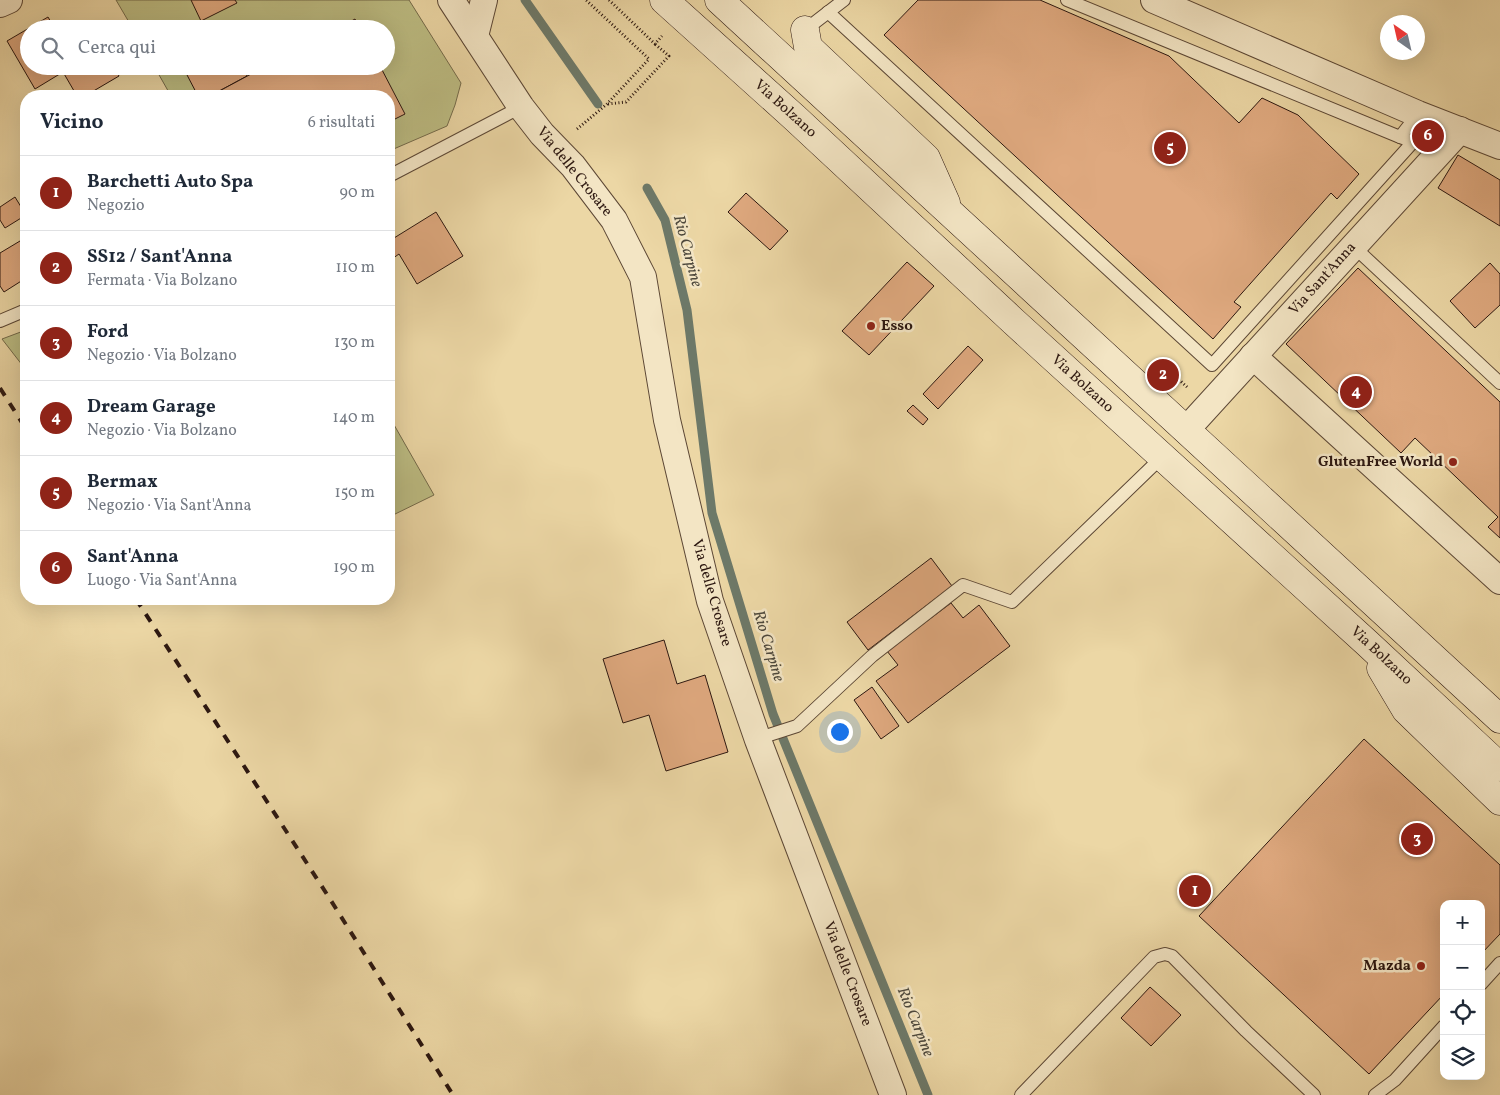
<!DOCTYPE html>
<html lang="it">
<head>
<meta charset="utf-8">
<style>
  :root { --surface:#fff; --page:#f2f2f3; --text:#1f2937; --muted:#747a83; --line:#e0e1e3; --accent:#8f2418 }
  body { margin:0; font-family:Vollkorn,serif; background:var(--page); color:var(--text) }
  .controls { position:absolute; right:15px; bottom:15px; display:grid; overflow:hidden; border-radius:10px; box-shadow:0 5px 20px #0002 }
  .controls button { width:45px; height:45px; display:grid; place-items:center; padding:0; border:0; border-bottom:1px solid var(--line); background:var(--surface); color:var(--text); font:25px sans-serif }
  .compass { position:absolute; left:1380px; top:15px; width:45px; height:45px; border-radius:50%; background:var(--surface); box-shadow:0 5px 20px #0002; rotate:326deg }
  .you { position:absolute; left:839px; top:731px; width:18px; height:18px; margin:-12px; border:4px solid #fff; border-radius:50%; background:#1a73e8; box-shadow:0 0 0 8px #1a73e833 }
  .badge { display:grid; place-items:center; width:32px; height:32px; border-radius:50%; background:var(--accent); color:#fff; font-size:16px; font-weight:700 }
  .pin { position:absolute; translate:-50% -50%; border:2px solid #fff; box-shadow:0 1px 5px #0006 }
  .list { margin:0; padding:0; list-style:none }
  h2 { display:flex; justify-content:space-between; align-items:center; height:65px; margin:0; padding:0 20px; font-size:21px }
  h2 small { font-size:16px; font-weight:400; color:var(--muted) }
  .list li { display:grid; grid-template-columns:32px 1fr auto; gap:15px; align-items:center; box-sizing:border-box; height:75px; padding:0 20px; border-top:1px solid var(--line) }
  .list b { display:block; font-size:19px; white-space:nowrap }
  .list p { margin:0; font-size:16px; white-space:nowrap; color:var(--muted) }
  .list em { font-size:16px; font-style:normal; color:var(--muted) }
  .icon { flex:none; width:28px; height:28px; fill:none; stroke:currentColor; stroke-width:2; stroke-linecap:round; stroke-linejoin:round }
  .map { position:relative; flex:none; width:1500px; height:1095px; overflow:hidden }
  .search { position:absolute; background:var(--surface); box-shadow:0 5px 20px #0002; left:20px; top:20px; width:375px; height:55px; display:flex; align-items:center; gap:12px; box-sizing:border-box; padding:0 18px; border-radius:28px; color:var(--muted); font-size:19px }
  .panel { position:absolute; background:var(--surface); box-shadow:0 5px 20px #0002; left:20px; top:90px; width:375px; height:515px; border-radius:20px }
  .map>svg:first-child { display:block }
  .green { fill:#bdbd83; stroke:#746a4a }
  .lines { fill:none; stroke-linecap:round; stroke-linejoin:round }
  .stream { stroke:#6d7969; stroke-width:9 }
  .building { fill:#dfa97f; stroke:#2c1710 }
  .service-casing { stroke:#5c4735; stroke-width:14 }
  .minor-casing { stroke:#5c4735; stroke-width:28 }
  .secondary-casing { stroke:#2c1710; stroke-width:29 }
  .path { stroke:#2c1710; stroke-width:3; stroke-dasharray:1 2.5; stroke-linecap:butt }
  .service { stroke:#f3e5c4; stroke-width:12 }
  .minor { stroke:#f3e5c4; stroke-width:26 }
  .secondary { stroke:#f3e5c4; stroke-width:28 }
  .rail { stroke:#2c1710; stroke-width:4; stroke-dasharray:9 9; stroke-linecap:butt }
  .poi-dot { fill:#8f2418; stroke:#f3e5c4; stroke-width:2 }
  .labels { text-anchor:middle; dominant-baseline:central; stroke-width:5; stroke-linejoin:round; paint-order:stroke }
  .street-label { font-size:15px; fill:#2c1710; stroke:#f3e5c4 }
  .poi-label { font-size:15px; font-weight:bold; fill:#2c1710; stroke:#f3e5c4; text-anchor:end }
  .water-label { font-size:16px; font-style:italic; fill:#4d483c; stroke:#f3e5c4 }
</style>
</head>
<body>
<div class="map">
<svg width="1500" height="1095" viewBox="0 0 1500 1095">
  <rect width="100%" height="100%" fill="#ecd7a5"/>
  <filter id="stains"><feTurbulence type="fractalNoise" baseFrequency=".004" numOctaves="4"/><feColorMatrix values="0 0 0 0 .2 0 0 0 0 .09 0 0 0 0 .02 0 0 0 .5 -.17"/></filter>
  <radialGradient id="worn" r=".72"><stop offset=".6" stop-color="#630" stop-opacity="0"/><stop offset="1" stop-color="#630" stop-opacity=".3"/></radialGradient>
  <g class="green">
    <polygon points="116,0 409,0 461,83 455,105 447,126 389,151 389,96 171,96 154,66 386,66 386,29 133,29"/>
    <polygon points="26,330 26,370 2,339"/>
    <polygon points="389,416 434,495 389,517"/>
  </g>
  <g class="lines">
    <g class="stream">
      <polyline points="525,0 598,104"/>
      <polyline points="647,188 665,220 687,310 712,513 773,714 928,1095"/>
    </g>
  </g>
  <g class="building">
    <polygon points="191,0 235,0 237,3 201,21"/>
    <polygon points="918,0 1040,0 1169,56 1239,123 1262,98 1298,115 1359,174 1337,199 1331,193 1234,302 1241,307 1213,339 884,35"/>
    <polygon points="48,17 55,29 29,29 29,66 113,66 119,76 85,96 77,96 63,72 35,89 7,41"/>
    <polygon points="355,19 360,29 337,29"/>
    <polygon points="199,66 242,66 247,76 210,96 198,96 186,73"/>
    <polygon points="266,66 380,66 405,114 389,122 389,96 210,96"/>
    <polygon points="1458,155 1500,180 1500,226 1438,188"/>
    <polygon points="746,193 788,231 770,250 728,212"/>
    <polygon points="15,197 26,215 5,228 0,220 0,207"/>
    <polygon points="436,212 463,256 417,284 399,254 389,261 389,229 394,238"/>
    <polygon points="20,241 26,251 26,278 4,292 0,286 0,253"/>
    <polygon points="907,262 934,286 869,355 842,331"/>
    <polygon points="1490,263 1500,274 1500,305 1475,328 1450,301"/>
    <polygon points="1358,268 1500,402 1500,538 1488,527 1498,517 1415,438 1401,453 1286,344"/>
    <polygon points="968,346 983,360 938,409 923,394"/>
    <polygon points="913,405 928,419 923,425 907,411"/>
    <polygon points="931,558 952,586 868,650 847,622"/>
    <polygon points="951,603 963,618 979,605 1010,646 908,723 876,681 898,665 887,651"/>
    <polygon points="664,640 677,684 705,675 728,752 666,771 649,715 623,723 603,659"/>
    <polygon points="872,687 899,726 881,739 854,700"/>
    <polygon points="1364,739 1500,865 1500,934 1481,954 1481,904 1444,904 1444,994 1369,1074 1199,916"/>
    <polygon points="1150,987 1181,1015 1151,1046 1121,1018"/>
  </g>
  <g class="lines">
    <g class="service-casing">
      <g id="service">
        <polyline points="1067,0 1400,137 1418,114"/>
        <polyline points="828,12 1212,365 1413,142 1400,137"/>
        <polyline points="805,30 844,0"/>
        <polyline points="389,176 521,107"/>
        <polyline points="1353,246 1500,383"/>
        <polyline points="0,321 26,310"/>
        <polyline points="758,740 769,735 797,726 872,656 963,585 1012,602 1162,457"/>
        <polyline points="1481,984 1500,963"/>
        <polyline points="1021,1095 1154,957 1165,954 1172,956 1246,1031 1314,1095"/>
        <polyline points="1375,1095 1395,1080 1444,1026"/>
      </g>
    </g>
    <g class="minor-casing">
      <g id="minor">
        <polyline points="451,0 521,107 542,134 573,166 614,220 643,277 667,420 710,601 758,740 893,1095"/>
        <polyline points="1154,0 1418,114 1500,146"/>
        <polyline points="0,4 9,0"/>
        <polyline points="475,36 484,0"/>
        <polyline points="1253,356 1500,581"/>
        <polyline points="1186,430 1460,130"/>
      </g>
    </g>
    <g class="secondary-casing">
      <g id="secondary">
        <polyline points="664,0 795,118 1013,321 1367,643 1500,767"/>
        <polyline points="719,0 1500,719"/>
        <polyline points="805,30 808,47 926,158 946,203"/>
        <polyline points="1381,668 1406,710 1500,801"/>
      </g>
    </g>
    <g class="path">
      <polyline points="609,0 655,44 662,36"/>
      <polyline points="608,104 626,102 669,56 655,44"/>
      <polyline points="577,129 607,104 649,59 586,0"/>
      <polyline points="1176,377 1187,387"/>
    </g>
    <use href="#service" class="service"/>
    <use href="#minor" class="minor"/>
    <use href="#secondary" class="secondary"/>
    <g class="rail">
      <polyline points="0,388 26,429"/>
      <polyline points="136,599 330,899 453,1095"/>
    </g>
  </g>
  <g class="poi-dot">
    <circle cx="871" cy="326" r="5"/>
    <circle cx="1453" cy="462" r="5"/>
    <circle cx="1421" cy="966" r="5"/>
  </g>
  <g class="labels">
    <g class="street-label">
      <text transform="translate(785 109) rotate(42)">Via Bolzano</text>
      <text transform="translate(574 172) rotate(51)">Via delle Crosare</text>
      <text transform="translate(1323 279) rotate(-48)">Via Sant'Anna</text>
      <text transform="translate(1082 384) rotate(42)">Via Bolzano</text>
      <text transform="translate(711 593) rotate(74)">Via delle Crosare</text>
      <text transform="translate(1381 656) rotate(43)">Via Bolzano</text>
      <text transform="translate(847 974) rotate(69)">Via delle Crosare</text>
    </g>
    <g class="poi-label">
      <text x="881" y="326" text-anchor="start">Esso</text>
      <text x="1443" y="462">GlutenFree World</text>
      <text x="1411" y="966">Mazda</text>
    </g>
    <g class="water-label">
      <text transform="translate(687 251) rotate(75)">Rio Carpine</text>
      <text transform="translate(768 646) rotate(73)">Rio Carpine</text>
      <text transform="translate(915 1022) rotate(68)">Rio Carpine</text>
    </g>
  </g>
  <rect width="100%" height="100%" filter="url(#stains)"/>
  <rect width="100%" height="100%" fill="url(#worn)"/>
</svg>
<div class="controls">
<button>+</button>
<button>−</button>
<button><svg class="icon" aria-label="locate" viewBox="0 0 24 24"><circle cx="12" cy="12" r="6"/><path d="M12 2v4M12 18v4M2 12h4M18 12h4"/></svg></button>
<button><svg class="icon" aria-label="layers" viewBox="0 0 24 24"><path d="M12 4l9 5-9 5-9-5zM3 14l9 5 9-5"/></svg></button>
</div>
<svg class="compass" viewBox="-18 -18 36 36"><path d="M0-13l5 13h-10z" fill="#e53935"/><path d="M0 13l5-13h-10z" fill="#747a83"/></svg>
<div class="you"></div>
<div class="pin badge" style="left:1195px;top:891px">1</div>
<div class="pin badge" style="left:1163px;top:375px">2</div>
<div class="pin badge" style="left:1417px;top:839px">3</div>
<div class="pin badge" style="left:1356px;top:392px">4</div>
<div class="pin badge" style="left:1170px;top:148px">5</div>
<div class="pin badge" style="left:1428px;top:136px">6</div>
<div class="search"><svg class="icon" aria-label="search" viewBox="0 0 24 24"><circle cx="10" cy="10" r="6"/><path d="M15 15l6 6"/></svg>Cerca qui</div>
<section class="panel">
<h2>Vicino<small>6 risultati</small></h2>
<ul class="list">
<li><span class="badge">1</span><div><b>Barchetti Auto Spa</b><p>Negozio</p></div><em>90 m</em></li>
<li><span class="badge">2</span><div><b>SS12 / Sant'Anna</b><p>Fermata · Via Bolzano</p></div><em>110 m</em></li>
<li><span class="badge">3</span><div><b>Ford</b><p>Negozio · Via Bolzano</p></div><em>130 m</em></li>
<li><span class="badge">4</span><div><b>Dream Garage</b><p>Negozio · Via Bolzano</p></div><em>140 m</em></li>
<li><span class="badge">5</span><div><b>Bermax</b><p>Negozio · Via Sant'Anna</p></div><em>150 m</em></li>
<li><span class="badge">6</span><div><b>Sant'Anna</b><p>Luogo · Via Sant'Anna</p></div><em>190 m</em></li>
</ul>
</section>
</div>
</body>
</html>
